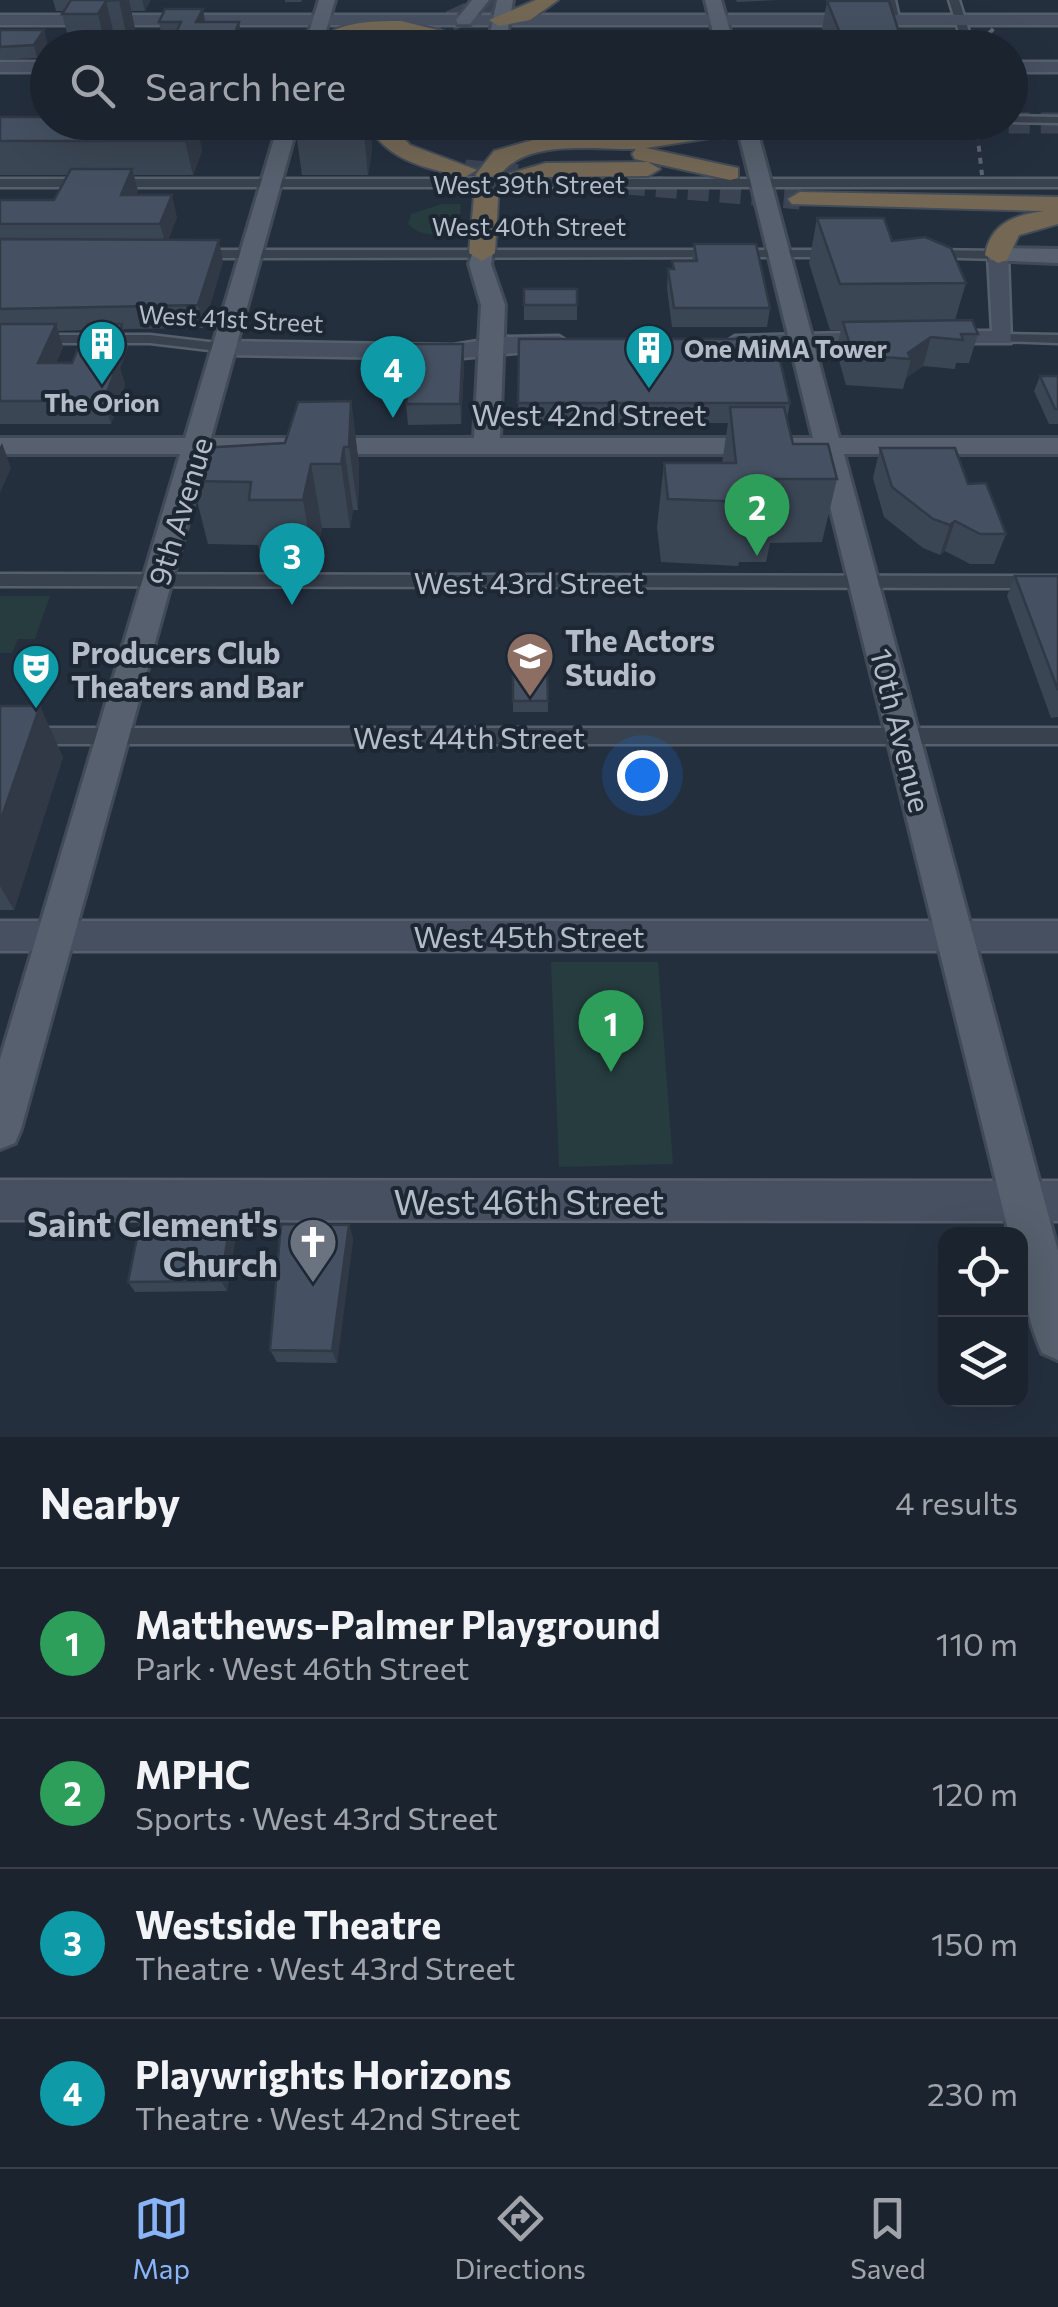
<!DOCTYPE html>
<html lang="en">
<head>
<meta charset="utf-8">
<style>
  :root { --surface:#1b232e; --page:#282f3a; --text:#f1f3f6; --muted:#a0a4aa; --line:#39404a; --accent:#8ab4f8 }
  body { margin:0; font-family:Commissioner,sans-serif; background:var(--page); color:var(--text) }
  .controls { position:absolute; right:30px; bottom:30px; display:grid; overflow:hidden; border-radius:20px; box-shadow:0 10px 40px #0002 }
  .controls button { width:90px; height:90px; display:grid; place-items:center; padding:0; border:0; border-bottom:2px solid var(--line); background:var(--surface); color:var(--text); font:50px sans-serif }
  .you { position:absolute; left:642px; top:775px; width:35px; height:35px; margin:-25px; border:8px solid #fff; border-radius:50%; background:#1a73e8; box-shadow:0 0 0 15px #1a73e833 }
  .badge { display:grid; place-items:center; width:65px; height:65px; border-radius:50%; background:var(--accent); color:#fff; font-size:32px; font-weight:700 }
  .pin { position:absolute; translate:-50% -82px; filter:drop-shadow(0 2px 5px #0008) }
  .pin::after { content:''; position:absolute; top:52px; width:35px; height:30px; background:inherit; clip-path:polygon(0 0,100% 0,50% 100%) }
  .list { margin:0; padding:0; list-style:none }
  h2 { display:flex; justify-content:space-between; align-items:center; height:130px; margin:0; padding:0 40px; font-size:42px }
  h2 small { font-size:32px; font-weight:400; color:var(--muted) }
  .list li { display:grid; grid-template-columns:65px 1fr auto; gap:30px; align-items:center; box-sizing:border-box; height:150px; padding:0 40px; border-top:2px solid var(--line) }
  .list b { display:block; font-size:38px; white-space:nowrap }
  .list p { margin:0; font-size:32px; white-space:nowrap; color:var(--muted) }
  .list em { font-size:32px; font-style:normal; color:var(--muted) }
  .icon { flex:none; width:55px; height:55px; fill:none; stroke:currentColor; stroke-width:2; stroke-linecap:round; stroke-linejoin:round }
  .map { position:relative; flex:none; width:1058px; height:1437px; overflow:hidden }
  .search { position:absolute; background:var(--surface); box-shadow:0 10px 40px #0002; left:30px; right:30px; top:30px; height:110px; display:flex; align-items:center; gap:25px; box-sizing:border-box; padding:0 35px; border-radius:55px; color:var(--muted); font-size:38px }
  .sheet { height:730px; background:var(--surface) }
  nav { display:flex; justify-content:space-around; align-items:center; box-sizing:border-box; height:140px; border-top:2px solid var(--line); background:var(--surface); font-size:28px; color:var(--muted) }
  nav a { display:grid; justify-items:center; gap:5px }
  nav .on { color:var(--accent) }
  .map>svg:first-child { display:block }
  .green { fill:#263c3f }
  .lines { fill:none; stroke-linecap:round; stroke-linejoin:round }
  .motorway-tunnel { stroke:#3a4453; stroke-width:21; stroke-dasharray:21 11; stroke-linecap:butt }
  .minor-casing { stroke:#565f6c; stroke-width:5 }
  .secondary-casing { stroke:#565f6c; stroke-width:5 }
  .primary-casing { stroke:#414a57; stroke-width:6 }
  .motorway-casing { stroke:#434c59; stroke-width:4 }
  .minor { fill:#38414e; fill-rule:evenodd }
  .secondary { fill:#465061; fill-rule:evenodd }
  .primary { fill:#56606e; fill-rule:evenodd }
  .motorway { fill:#746855; fill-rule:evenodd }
  .rail { stroke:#5a6575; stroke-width:4; stroke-dasharray:6 6; stroke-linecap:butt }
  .minor-bridge-casing { stroke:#565f6c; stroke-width:14; stroke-linecap:butt }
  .minor-bridge { stroke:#38414e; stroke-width:11 }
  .wall { fill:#3b4654; fill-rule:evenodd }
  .shaded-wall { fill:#303945 }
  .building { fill:#455162; stroke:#303945; stroke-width:2.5 }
  .labels { text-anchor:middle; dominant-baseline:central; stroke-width:8; stroke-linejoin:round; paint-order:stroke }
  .far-street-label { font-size:25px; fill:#b4bcc9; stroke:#1d2633 }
  .far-poi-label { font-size:25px; font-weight:bold; fill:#b4bcc9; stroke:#1d2633; text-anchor:start }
  .street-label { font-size:30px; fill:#b4bcc9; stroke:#1d2633 }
  .poi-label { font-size:30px; font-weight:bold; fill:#b4bcc9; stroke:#1d2633; text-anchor:start }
  .near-street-label { font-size:35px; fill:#b4bcc9; stroke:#1d2633 }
  .near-poi-label { font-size:35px; font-weight:bold; fill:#b4bcc9; stroke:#1d2633; text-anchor:end }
</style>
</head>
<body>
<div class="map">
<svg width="1058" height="1437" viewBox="0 0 1058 1437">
  <rect width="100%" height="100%" fill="#242f3e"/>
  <g class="green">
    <polygon points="954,24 962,47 898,43 903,38 892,25"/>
    <path d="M442 204H461L459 224C444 238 422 238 408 224L411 214Z"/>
    <polygon points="0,596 50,596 35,639 18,639 12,653 0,653"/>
    <polygon points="551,962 658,962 673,1164 559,1167"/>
  </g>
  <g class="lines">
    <g class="motorway-tunnel">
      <polyline points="421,35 495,0"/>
      <polyline points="721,130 813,123 1058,123"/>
      <polyline points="465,170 800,199"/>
    </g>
    <g class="minor-casing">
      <g id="minor">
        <polygon points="885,0 895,0 900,22 891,20"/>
        <polygon points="949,0 959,0 974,48 964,48"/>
        <polygon points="1010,116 1058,117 1058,123 1010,122"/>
        <polygon points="0,179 466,179 472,183 466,187 0,187"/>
        <polygon points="1058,179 1058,187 535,187 529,183 535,179"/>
        <polygon points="836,250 841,251 841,257 195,258 188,254 195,250"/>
        <polygon points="930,250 998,251 1005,255 998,259 925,257 925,251"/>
        <polygon points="1003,334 1058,335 1058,343 998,341 996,338"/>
        <polygon points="0,335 150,335 226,344 233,348 226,352 150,343 0,343"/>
        <polygon points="0,574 1058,576 1058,588 0,586"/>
        <rect x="0" y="728" width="1058" height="16"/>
      </g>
    </g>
    <g class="secondary-casing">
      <g id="secondary">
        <rect x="0" y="15" width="1058" height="10"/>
        <rect x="0" y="62" width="48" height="10"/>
        <rect x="1010" y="62" width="48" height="10"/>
        <polygon points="998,249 1008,255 1011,343 932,343 932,333 940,331 992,331 988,255"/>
        <polygon points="879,332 890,339 887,344 735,350 724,343 735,336"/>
        <polygon points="559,336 570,343 567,348 453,359 226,355 215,348 226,341 453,345 502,337"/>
        <rect x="0" y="921" width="1058" height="30"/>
        <polygon points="0,1180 1058,1181 1058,1221 0,1220"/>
      </g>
    </g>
    <g class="primary-casing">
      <g id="primary">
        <polygon points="319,0 335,0 321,48 304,48"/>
        <polygon points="472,0 489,0 470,24 458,24 456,20"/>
        <polygon points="497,0 513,0 505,48 487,48"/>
        <polygon points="705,0 721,0 735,48 717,48"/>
        <path d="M279 122H298L211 438H474L481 305 469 264 474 248 482 246 493 253 491 264 505 305 500 438H813L736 122H755L839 438H1058V454H844L1058 1251V1360L1042 1353C1025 1315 1020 1276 1020 1234H1009L817 454H207L21 1129 15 1143 0 1149V1059L180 454H0V438H185Z"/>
        <polygon points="998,248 1058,249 1058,263 990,260 990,250"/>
      </g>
    </g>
    <g class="motorway-casing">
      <g id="motorway">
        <polygon points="536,0 558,0 530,20 499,26 489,20"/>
        <path d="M401 21 446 32 449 44 431 48 429 39C384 19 351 48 313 48 331 21 370 21 401 21Z"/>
        <path d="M366 122H388L410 145 477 170 465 177C425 168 387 161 366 122Z"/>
        <path d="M721 123 732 130 729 135 646 148 738 168V178L730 180 635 159 632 154 636 149C595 150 527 138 500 175V176L546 163 648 162 660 169 648 176 546 177 509 186 499 182 495 253 482 261 469 253 476 174 494 151 544 137 640 135Z"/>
        <path d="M800 192 1058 197V224L1019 235 1007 260 998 263 985 255C991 223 1015 215 1044 211L792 204 788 199Z"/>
      </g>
    </g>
    <use href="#minor" class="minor"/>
    <use href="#secondary" class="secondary"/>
    <use href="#primary" class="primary"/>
    <use href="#motorway" class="motorway"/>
    <g class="rail">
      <polyline points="981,42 996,26"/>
      <polyline points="976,122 982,175"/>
    </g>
    <g class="minor-bridge-casing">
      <polyline id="minor-bridge" points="466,183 535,183"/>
    </g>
    <use href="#minor-bridge" class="minor-bridge"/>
  </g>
  <g class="wall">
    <polygon points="53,0 150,0 150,1 145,11 131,11 135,29 128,43 116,43 113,48 71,48 62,14 64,11 56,11"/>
    <polygon points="285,0 302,0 301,2 285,2"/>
    <polygon points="736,0 779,0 737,2"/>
    <polygon points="827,1 904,48 830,48 822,29"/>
    <polygon points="203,9 205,22 239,22 242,43 240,48 174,48 173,43 163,43 159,22"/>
    <polygon points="0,30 44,30 47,43 37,58 0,60"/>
    <path d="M0 117 48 122H196L202 151 193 175H134L138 191 136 195 177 217 168 240 223 262 203 328 123 329 128 347 120 368 125 385 111 424H0V200H54L68 175H0ZM86 330 72 363H56L63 347 58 331Z"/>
    <polygon points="370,122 372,151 368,175 302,175 296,133"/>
    <polygon points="817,218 892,241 966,283 955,320 978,334 969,363 956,363 955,369 923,366 906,378 903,389 846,385 836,350 841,330 830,330 809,263"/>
    <polygon points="694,244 770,308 767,327 672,327 667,288 668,269 672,269 672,261 692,261"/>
    <polygon points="524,289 577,305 577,320 524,320"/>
    <polygon points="519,339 790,403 787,419 793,444 837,479 822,542 770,543 766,562 739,562 738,566 661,562 657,527 664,463 722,463 728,423 518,423"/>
    <polygon points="463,344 464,364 461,424 408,425 406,404 408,393 380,385 378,365"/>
    <polygon points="1040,376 1058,376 1058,424 1049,424 1034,391"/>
    <polygon points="351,401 359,465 358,510 353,510 350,528 322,528 314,564 262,564 258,545 208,544 192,481 285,443"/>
    <polygon points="880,448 968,484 1006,534 994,564 970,564 945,551 940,555 923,548 884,517 873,478"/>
    <polygon points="1015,576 1058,576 1058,717 1051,718 1007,596"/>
    <polygon points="513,664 547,664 548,712 513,712"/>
    <polygon points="0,706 63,757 14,910 0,910"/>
    <polygon points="349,1225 353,1239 337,1363 277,1362 270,1350"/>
    <polygon points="236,1234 227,1291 135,1292 128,1282"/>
  </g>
  <g class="shaded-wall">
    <polygon points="119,0 129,0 135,29 128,43"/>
    <polygon points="142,0 150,0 145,11"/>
    <polygon points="106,1 116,43 113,48 106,48 98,14"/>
    <polygon points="203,9 206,29 200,43 196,22"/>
    <polygon points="239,22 242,43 240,48 233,48 232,41"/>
    <polygon points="44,30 47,43 37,58 34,45"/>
    <polygon points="193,122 196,122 202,151 193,175 185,141"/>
    <polygon points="366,122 370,122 372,151 368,175 364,133"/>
    <polygon points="132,169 138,191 126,217 121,195"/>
    <polygon points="172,195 177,217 166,246 160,224"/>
    <polygon points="219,240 223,262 203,328 198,305"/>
    <polygon points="56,324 63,347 46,386 38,363"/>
    <polygon points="122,324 128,347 120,368 125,385 111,424 104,401 107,362"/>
    <polygon points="931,337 923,366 906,378 911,359 908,353"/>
    <polygon points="463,344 464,364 461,424 460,404"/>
    <polygon points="351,401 359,465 358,510 349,447"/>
    <polygon points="2,443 11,468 0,493 0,447"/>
    <polygon points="344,447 353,510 350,528 341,464"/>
    <polygon points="311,464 322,528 314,564 303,500"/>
    <polygon points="955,521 945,551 940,555 950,525"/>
    <polygon points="40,706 63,757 14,910 0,886 0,822"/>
    <polygon points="230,1223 236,1234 227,1291 221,1281"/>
    <polygon points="349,1225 353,1239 337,1363 332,1351"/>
  </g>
  <g class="building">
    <polygon points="71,0 119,0 106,1 98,14 62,14"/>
    <polygon points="827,1 889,1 904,48 856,48 851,33 840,33"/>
    <polygon points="165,9 203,9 196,22 239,22 232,41 172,41 181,22 159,22"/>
    <polygon points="0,30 44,30 34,45 0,47"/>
    <polygon points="767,46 806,46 807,48 767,48"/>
    <polygon points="0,117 48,117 48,122 193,122 185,141 0,141"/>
    <polygon points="299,122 366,122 364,133 296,133"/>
    <polygon points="71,169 132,169 121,195 172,195 160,224 0,224 0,200 54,200"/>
    <polygon points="817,218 884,218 892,241 925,237 951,248 966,283 840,284"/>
    <polygon points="0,239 219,240 198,305 0,309"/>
    <polygon points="694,244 756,244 770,308 674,308 668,269 674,269 672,261 697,261"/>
    <rect x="524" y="289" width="53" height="16"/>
    <polygon points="972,320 978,334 961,334 963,340 931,337 908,353 911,359 853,355 843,322"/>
    <polygon points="0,324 56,324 38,363 72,363 88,324 122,324 107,362 118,362 104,401 0,401"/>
    <polygon points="519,339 775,339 790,403 518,403"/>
    <polygon points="381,344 463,344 460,404 406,404 410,374 378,365"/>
    <polygon points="1040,376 1058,376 1058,409 1055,409"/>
    <polygon points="351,401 349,447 344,447 341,464 311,464 303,500 249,500 251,482 192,481 201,448 285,443 298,402"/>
    <polygon points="730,407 784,407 793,444 828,444 837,479 774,479 778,499 749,499 749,502 668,499 664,463 736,463"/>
    <polygon points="880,448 955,448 968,484 986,483 1006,534 980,534 955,521 950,525 933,519 892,487"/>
    <polygon points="1015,576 1058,576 1058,690"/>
    <polygon points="513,664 547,664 548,701 513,701"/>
    <polygon points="0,706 40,706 0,822"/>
    <polygon points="140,1223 230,1223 221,1281 128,1282"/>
    <polygon points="281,1224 349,1225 332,1351 270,1350"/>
  </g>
  <defs>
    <g id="building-pin" transform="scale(2.5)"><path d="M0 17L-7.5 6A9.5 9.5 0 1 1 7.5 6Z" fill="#0f9aa8" stroke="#1d2633"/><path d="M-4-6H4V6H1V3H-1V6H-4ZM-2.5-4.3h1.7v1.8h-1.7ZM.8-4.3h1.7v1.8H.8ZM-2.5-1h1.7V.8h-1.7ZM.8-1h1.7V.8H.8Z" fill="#fff"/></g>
    <g id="school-pin" transform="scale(2.5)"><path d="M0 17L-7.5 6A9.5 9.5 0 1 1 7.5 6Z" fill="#8d6e63" stroke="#1d2633"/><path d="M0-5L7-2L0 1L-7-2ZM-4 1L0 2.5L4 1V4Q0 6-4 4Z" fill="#fff"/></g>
    <g id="theatre-pin" transform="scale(2.5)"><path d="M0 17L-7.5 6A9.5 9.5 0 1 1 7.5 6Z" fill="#0f9aa8" stroke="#1d2633"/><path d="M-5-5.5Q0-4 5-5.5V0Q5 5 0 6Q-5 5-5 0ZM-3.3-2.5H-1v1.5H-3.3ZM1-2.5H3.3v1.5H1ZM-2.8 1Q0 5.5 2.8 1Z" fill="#fff"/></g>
    <g id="church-pin" transform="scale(2.5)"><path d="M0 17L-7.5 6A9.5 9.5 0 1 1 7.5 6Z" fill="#6b7280" stroke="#1d2633"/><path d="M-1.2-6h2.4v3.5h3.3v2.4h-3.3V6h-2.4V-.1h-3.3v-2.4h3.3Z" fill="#fff"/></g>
  </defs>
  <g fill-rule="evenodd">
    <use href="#building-pin" x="102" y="344"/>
    <use href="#building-pin" x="649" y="348"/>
    <use href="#school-pin" x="530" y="656"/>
    <use href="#theatre-pin" x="36" y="668"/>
    <use href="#church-pin" x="313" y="1242"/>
  </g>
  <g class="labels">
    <g class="far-street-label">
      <text x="529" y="184">West 39th Street</text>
      <text x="529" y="226">West 40th Street</text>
      <text transform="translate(231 318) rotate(3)">West 41st Street</text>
    </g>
    <g class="far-poi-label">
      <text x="684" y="348">One MiMA Tower</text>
      <text x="102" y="402" text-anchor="middle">The Orion</text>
    </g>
    <g class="street-label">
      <text x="589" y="413">West 42nd Street</text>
      <text transform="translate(179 511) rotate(-73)">9th Avenue</text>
      <text x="529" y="581">West 43rd Street</text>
      <text transform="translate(902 730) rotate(76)">10th Avenue</text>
      <text x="469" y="736">West 44th Street</text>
      <text x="529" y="935">West 45th Street</text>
    </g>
    <g class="poi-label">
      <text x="565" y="639">The Actors<tspan x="565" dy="34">Studio</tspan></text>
      <text x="71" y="651">Producers Club<tspan x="71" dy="34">Theaters and Bar</tspan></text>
    </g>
    <g class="near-street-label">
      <text x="529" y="1200">West 46th Street</text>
    </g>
    <g class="near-poi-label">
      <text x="278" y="1222">Saint Clement's<tspan x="278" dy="40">Church</tspan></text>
    </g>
  </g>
</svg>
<div class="controls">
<button><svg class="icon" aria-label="locate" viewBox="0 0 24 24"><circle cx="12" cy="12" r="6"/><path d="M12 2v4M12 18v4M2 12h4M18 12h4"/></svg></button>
<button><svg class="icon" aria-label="layers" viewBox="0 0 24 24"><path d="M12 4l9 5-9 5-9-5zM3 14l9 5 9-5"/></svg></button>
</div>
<div class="you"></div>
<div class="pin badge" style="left:611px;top:1072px;background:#2e9e5b">1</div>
<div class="pin badge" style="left:757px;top:556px;background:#2e9e5b">2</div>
<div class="pin badge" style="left:292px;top:605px;background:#0f9aa8">3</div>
<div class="pin badge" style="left:393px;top:418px;background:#0f9aa8">4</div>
<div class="search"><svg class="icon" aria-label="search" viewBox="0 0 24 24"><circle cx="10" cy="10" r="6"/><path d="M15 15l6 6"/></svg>Search here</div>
</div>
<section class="sheet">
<h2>Nearby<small>4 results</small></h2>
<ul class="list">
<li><span class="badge" style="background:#2e9e5b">1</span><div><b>Matthews-Palmer Playground</b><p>Park · West 46th Street</p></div><em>110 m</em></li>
<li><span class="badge" style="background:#2e9e5b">2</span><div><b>MPHC</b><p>Sports · West 43rd Street</p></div><em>120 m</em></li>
<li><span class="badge" style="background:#0f9aa8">3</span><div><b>Westside Theatre</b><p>Theatre · West 43rd Street</p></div><em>150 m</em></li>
<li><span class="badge" style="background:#0f9aa8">4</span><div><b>Playwrights Horizons</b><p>Theatre · West 42nd Street</p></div><em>230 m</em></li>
</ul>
</section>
<nav>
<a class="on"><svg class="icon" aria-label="map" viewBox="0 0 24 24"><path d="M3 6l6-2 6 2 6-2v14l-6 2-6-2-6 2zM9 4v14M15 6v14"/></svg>Map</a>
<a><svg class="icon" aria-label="directions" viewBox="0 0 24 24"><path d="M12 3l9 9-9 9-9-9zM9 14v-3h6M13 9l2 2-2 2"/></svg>Directions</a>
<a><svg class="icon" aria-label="saved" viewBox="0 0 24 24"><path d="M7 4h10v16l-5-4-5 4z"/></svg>Saved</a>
</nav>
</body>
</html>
